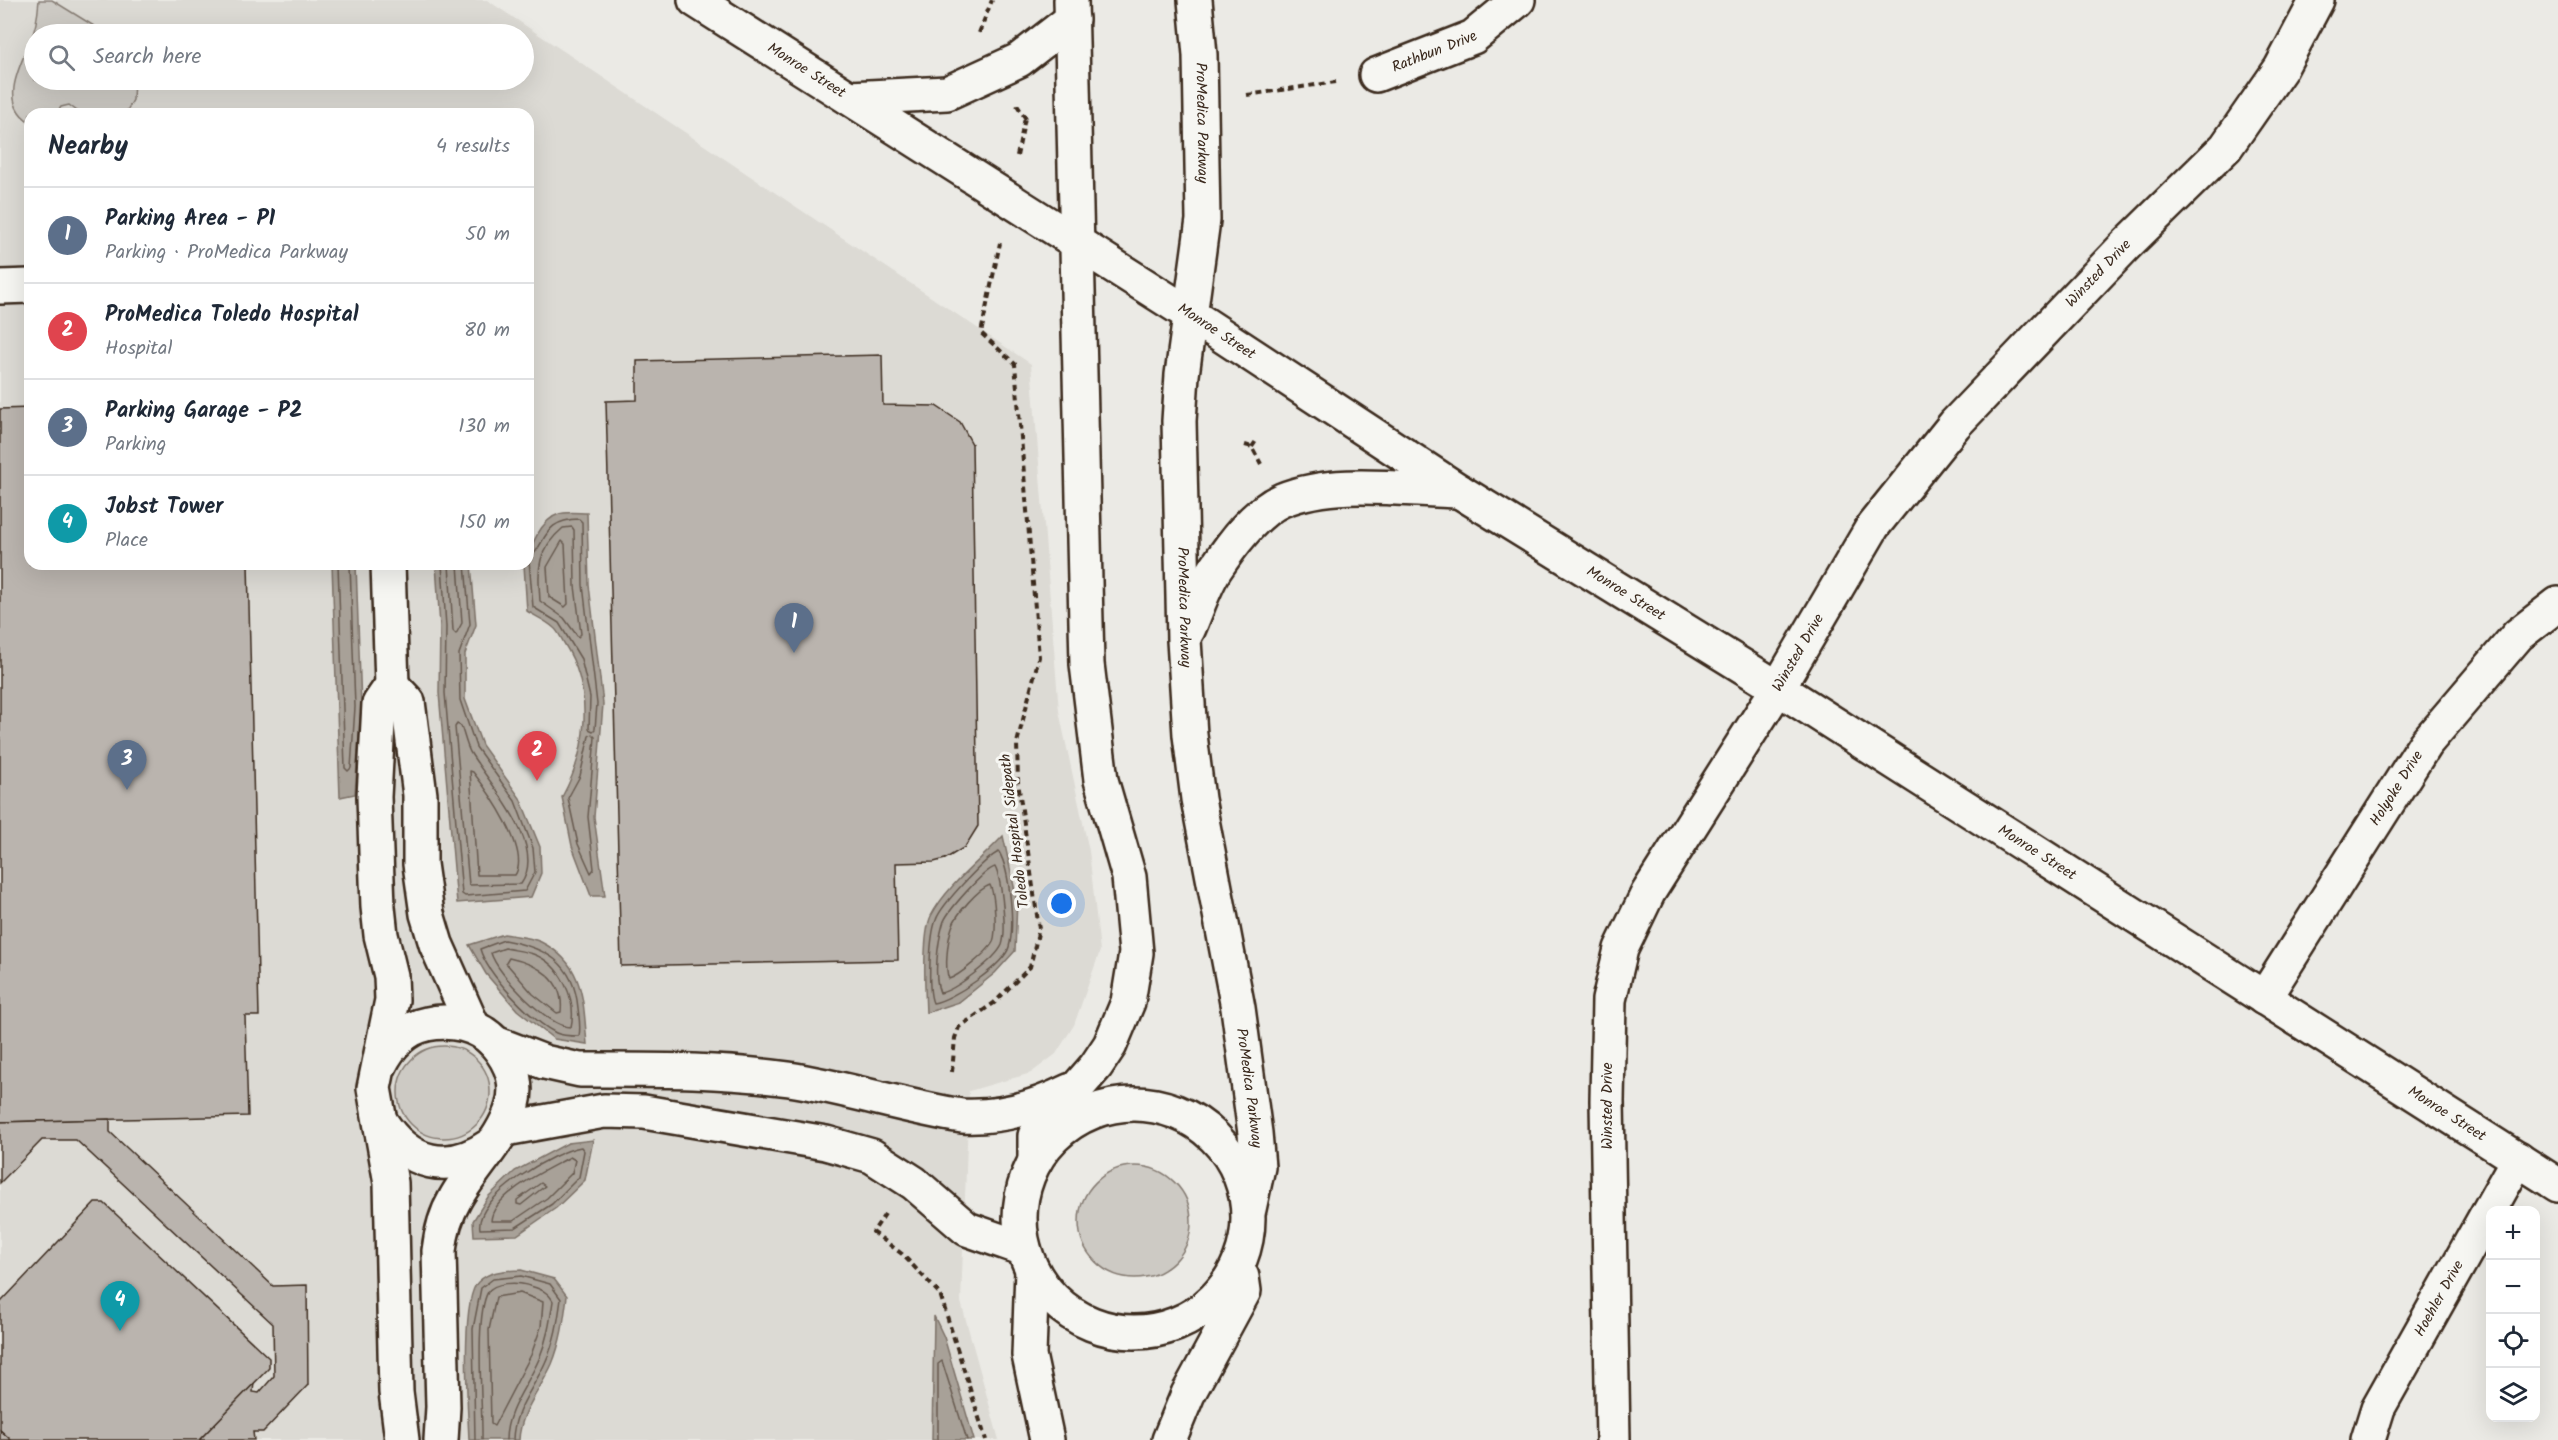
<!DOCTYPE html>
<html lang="en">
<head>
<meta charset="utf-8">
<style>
  :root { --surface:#fff; --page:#f2f2f3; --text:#1f2937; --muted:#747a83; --line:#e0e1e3; --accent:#c8321e }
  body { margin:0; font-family:Kalam,sans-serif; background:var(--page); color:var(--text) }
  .controls { position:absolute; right:18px; bottom:18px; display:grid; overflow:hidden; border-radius:12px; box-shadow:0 6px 24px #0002 }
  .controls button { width:54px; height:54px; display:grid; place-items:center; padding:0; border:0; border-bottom:2px solid var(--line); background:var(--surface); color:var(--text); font:30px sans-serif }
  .you { position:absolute; left:1062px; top:904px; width:21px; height:21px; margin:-15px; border:4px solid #fff; border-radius:50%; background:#1a73e8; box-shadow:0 0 0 9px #1a73e833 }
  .badge { display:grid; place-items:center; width:39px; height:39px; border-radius:50%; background:var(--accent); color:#fff; font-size:20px; font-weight:700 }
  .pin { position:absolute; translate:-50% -50px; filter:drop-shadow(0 2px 3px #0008) }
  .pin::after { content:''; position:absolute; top:32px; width:21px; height:18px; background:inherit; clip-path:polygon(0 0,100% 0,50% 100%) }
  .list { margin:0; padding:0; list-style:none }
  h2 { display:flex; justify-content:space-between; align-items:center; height:78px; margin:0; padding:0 24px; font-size:26px }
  h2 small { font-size:20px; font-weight:400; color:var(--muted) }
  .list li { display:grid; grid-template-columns:39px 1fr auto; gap:18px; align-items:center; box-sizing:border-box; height:96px; padding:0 24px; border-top:2px solid var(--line) }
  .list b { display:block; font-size:22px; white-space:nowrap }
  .list p { margin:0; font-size:20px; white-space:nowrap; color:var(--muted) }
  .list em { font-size:20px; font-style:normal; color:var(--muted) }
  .icon { flex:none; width:33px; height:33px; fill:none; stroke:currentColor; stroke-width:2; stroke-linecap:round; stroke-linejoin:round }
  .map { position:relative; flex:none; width:2558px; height:1440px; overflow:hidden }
  .search { position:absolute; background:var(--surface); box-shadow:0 6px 24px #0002; left:24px; top:24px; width:510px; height:66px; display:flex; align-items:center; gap:15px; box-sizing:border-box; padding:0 21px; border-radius:33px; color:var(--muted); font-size:22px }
  .panel { position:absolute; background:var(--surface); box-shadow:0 6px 24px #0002; left:24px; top:108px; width:510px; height:462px; border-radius:18px }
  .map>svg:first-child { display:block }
  .built { fill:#dcdad4; fill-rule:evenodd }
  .green { fill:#cdcac4; stroke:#847a71; stroke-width:1.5 }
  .water { fill:#a8a198; stroke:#7c7167; stroke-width:1.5 }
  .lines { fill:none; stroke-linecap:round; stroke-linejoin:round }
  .shore { stroke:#675a4f; stroke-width:1.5 }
  .building { fill:#bab4ae; stroke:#3b2a1e; stroke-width:1.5 }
  .minor-casing { stroke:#3b2a1e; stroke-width:38 }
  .major-casing { stroke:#3b2a1e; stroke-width:38 }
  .path { stroke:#3b2a1e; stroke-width:4; stroke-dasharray:6 4.5; stroke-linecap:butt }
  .minor { stroke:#f6f6f2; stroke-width:33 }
  .major { stroke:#f6f6f2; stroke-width:33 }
  .labels { text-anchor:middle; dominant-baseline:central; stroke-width:6; stroke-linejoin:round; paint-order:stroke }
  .street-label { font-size:15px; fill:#3b2a1e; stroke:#f6f6f2 }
</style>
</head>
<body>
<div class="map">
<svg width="2558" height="1440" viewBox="0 0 2558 1440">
  <rect width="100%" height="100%" fill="#ebeae5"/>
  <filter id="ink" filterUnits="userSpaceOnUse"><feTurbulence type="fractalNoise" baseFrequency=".0167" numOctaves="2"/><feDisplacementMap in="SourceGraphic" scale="12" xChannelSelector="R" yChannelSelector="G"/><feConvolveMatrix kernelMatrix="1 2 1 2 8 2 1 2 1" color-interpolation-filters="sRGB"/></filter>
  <g filter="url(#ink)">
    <path class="built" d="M0 0H487L1031 364 1059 711 1089 851 1100 951 1074 1025 1056 1054 1031 1073 969 1091 961 1302 999 1440H0ZM34 34H524V80H34ZM30 114H528V564H30Z"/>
    <g class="green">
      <path d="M39 0H52L107 34H34V80H134L133 100 125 114H81L69 105 61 107 56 114H30V122C0 104 18 69 30 42 36 29 38 14 39 0Z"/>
      <circle cx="444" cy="1092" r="46"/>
      <circle cx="1135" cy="1222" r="56"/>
    </g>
    <g class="water">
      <path d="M587 513 589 585 603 704 594 817 605 896H591L572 846 562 797C588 750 594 690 564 643 561 638 558 631 554 628 547 621 535 616 527 611L524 565 528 564C528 548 542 519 559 514 567 511 579 513 587 513Z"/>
      <polygon points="332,564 356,564 361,707 355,794 340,797"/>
      <polygon points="436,564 471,564 476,625 465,654 465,699 482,745 520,798 540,847 541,873 531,897 457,903 439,693 440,627"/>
      <path d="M1003 836 1017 900 1015 951 995 973 959 1002 926 1013C925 990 922 935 931 916 947 885 980 861 1003 836Z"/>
      <path d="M504 934C515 936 531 937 541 942 585 964 583 1001 587 1044L554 1039 517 1010 486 974 469 945Z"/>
      <polygon points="593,1140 585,1180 556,1208 517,1235 474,1236 473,1221 488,1197 515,1171 568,1143"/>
      <path d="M521 1270 554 1279 567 1296C564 1320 561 1342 552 1364 541 1389 520 1412 519 1440H469C468 1412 460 1299 478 1282 490 1270 505 1271 521 1270Z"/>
      <polygon points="934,1316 944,1337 974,1440 932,1440"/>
    </g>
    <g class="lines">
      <g class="shore">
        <path d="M579 519 582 522 583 585 597 704 595 729 593 731 589 729 590 697 581 659 559 623 533 607 529 560C548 540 543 520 579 519Z"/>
        <path d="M563 528 572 527 574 530 575 586 581 634 578 637 564 618 540 601C538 569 536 551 563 528Z"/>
        <polygon points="562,541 565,544 568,604 565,607 549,597 547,567"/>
        <polyline points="338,564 345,768 348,771 351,768 355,707 350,564"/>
        <polyline points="442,564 446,627 445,693 462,894 465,896 525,891 535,872 533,848 515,801 476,747 460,700 459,654 470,624 465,564"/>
        <polyline points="449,564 453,631 456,634 462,623 458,564"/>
        <path d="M457 724 461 726C464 734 466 744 470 752 489 784 548 845 521 884L469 885 455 727Z"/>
        <polygon points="592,734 595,737 588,817 594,869 591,873 578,844 568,798 580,776 589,736"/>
        <path d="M470 771 473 772C488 791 531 851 515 875H477Z"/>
        <path d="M999 852C1010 871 1015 925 1009 947 1004 965 951 1001 933 1003 927 989 930 935 936 920 941 905 986 857 999 852Z"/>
        <path d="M995 867C1002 881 1007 930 1002 945 996 959 954 991 940 993 933 977 938 942 943 924 946 912 984 870 995 867Z"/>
        <path d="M990 885C995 895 997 931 993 942 988 952 959 976 949 979 944 968 948 939 952 927 956 914 978 889 990 885Z"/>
        <path d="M504 940C546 948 574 962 578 1008 579 1017 581 1027 579 1036 573 1036 562 1036 556 1033 532 1021 487 974 480 949Z"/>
        <path d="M505 948C514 950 524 951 533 954 561 964 577 999 571 1027 549 1028 497 974 491 953Z"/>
        <path d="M509 958C537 964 565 979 561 1012L557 1013 533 994 506 963Z"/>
        <path d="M581 1147 584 1151 579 1177 552 1204 515 1228 480 1229C474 1197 555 1151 581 1147Z"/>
        <path d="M570 1157 575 1160 572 1173 547 1198 513 1221H491C492 1194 549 1169 570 1157Z"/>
        <polygon points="541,1183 545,1186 521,1205 517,1204 517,1200"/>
        <polygon points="520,1293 543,1302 541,1327 531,1355 494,1426 491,1424 489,1330 496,1297"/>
        <path d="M475 1440 473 1329 481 1288 493 1279 521 1276 550 1284 561 1299C558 1321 555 1342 545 1363 534 1388 513 1411 513 1440"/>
        <path d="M482 1440C483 1409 474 1316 488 1292 494 1282 517 1282 527 1285 539 1289 547 1290 553 1301 550 1322 547 1340 539 1359 527 1387 506 1410 506 1440"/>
        <polyline points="938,1440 938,1364 942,1361 967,1440"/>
      </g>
    </g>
    <g class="building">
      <polygon points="882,355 883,405 936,406 960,422 972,444 978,826 965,847 945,859 934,862 896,863 898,960 621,966 606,401 637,400 637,361"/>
      <polygon points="30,408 30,564 248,564 259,1016 245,1016 248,1116 0,1122 0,409"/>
      <polygon points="110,1119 110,1132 273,1286 307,1285 308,1385 263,1432 253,1432 254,1440 199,1440 254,1382 253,1392 259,1393 274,1376 273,1324 76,1140 42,1140 0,1183 0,1122"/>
      <polygon points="95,1203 104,1203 269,1358 269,1368 199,1440 11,1440 0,1430 0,1303"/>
      <polygon points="0,1430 11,1440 0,1440"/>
    </g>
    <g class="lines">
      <g class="minor-casing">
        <g id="minor">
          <path id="s1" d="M1195 0 1200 55 1203 220 1182 375 1179 421 1184 640 1190 735 1198 799 1238 1008 1255 1133 1258 1167 1249 1209"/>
          <path id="s2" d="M1376 75 1473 37 1518 0"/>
          <polyline points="850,98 947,93 1019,60 1072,19"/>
          <polyline points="0,287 30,286"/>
          <polyline points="388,564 392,685 379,704 374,797 378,907 381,935 391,976 392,1000 374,1088 391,1183 396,1392 402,1440"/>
          <path d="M1188 630C1197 610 1204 586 1216 568 1232 544 1255 512 1282 500 1335 478 1403 490 1459 491"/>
          <polyline points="392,685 408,702 420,795 420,864 427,914 436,944 473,1027"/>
          <path id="s3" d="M2264 998 2425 744 2518 635 2558 604"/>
          <path d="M495 1043 544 1062 580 1070C653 1070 716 1069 789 1079 848 1088 904 1107 962 1116 1001 1118 1035 1108 1069 1091"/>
          <path d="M380 1065C389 1046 405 1028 427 1024 450 1019 478 1024 495 1043 547 1104 484 1147 455 1199 445 1216 441 1232 439 1251L443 1407 441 1440"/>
          <circle cx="1134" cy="1218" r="114"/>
          <path d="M381 1122C409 1165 448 1175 491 1145"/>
          <polyline points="505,1129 604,1111 644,1112 826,1143 872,1156 914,1183 967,1229 1024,1249"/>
          <polyline points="1035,1161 1035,1136 1096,1066 1110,1045 1128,1002 1136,953 1129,877 1101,780 1087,664 1071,0"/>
          <polyline points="1032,1270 1029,1355 1047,1440"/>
          <polyline points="1169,1440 1188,1394 1244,1291 1242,1277"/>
          <path id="s4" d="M1613 1440 1607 1101 1609 1000 1621 949 1648 893 1778 688 1873 526 1955 424 2126 245 2226 147 2281 68 2317 0"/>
          <path id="s5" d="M2368 1440 2378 1408 2518 1159"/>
        </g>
      </g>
      <g class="major-casing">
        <g id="major">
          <path id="s6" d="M695 0 1191 315 1459 491 1778 688 2558 1185"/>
        </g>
      </g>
      <g class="path">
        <polyline points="979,33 992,0"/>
        <polyline points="1247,95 1336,82"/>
        <polyline points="1017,105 1026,119"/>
        <polyline points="1017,156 1025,118"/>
        <polyline points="1245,445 1252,447 1261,464"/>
        <polyline points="1252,447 1256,441"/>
        <polyline points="952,1072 955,1038 959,1027 994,1003 1030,967 1039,929 1018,782 1017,743 1039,657 1015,364 981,333 1000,243"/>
        <polyline points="885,1214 873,1232 902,1254 940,1294 986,1440"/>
      </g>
      <use href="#minor" class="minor"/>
      <use href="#major" class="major"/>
    </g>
  </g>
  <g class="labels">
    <g class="street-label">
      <text stroke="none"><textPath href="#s2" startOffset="63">Rathbun Drive</textPath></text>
      <text stroke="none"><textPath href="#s6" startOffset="132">Monroe Street</textPath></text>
      <text stroke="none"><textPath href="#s1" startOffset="123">ProMedica Parkway</textPath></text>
      <text stroke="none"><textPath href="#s4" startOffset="1324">Winsted Drive</textPath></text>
      <text stroke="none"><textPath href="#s6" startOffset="618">Monroe Street</textPath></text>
      <text stroke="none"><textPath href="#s6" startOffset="1104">Monroe Street</textPath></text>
      <text stroke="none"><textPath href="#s1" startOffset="609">ProMedica Parkway</textPath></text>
      <text stroke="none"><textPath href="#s4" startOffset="838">Winsted Drive</textPath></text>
      <text stroke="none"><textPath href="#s3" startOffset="248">Holyoke Drive</textPath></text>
      <text transform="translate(1015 831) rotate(-97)">Toledo Hospital Sidepath</text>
      <text stroke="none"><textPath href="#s6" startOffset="1590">Monroe Street</textPath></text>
      <text stroke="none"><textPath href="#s1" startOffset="1095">ProMedica Parkway</textPath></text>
      <text transform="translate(1608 1106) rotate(-90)">Winsted Drive</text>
      <text stroke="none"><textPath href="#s6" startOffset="2076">Monroe Street</textPath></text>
      <text stroke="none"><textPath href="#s5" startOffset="159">Hoehler Drive</textPath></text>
    </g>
  </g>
</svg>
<div class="controls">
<button>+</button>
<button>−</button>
<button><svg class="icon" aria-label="locate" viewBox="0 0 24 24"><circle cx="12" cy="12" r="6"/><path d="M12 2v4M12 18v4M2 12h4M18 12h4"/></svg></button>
<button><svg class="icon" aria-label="layers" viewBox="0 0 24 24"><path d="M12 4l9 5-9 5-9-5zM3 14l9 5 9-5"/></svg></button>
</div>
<div class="you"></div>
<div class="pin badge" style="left:794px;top:653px;background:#5c6f8a">1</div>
<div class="pin badge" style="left:537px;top:781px;background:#e0444e">2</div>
<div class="pin badge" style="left:127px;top:790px;background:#5c6f8a">3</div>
<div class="pin badge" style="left:120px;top:1331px;background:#0f9aa8">4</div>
<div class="search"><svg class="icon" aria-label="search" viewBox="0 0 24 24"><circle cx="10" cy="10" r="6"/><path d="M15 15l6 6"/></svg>Search here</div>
<section class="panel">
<h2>Nearby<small>4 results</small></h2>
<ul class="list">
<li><span class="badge" style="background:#5c6f8a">1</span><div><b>Parking Area - P1</b><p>Parking · ProMedica Parkway</p></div><em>50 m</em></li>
<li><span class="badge" style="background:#e0444e">2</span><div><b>ProMedica Toledo Hospital</b><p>Hospital</p></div><em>80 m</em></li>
<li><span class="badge" style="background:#5c6f8a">3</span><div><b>Parking Garage - P2</b><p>Parking</p></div><em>130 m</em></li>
<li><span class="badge" style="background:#0f9aa8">4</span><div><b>Jobst Tower</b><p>Place</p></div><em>150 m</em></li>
</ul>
</section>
</div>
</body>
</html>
